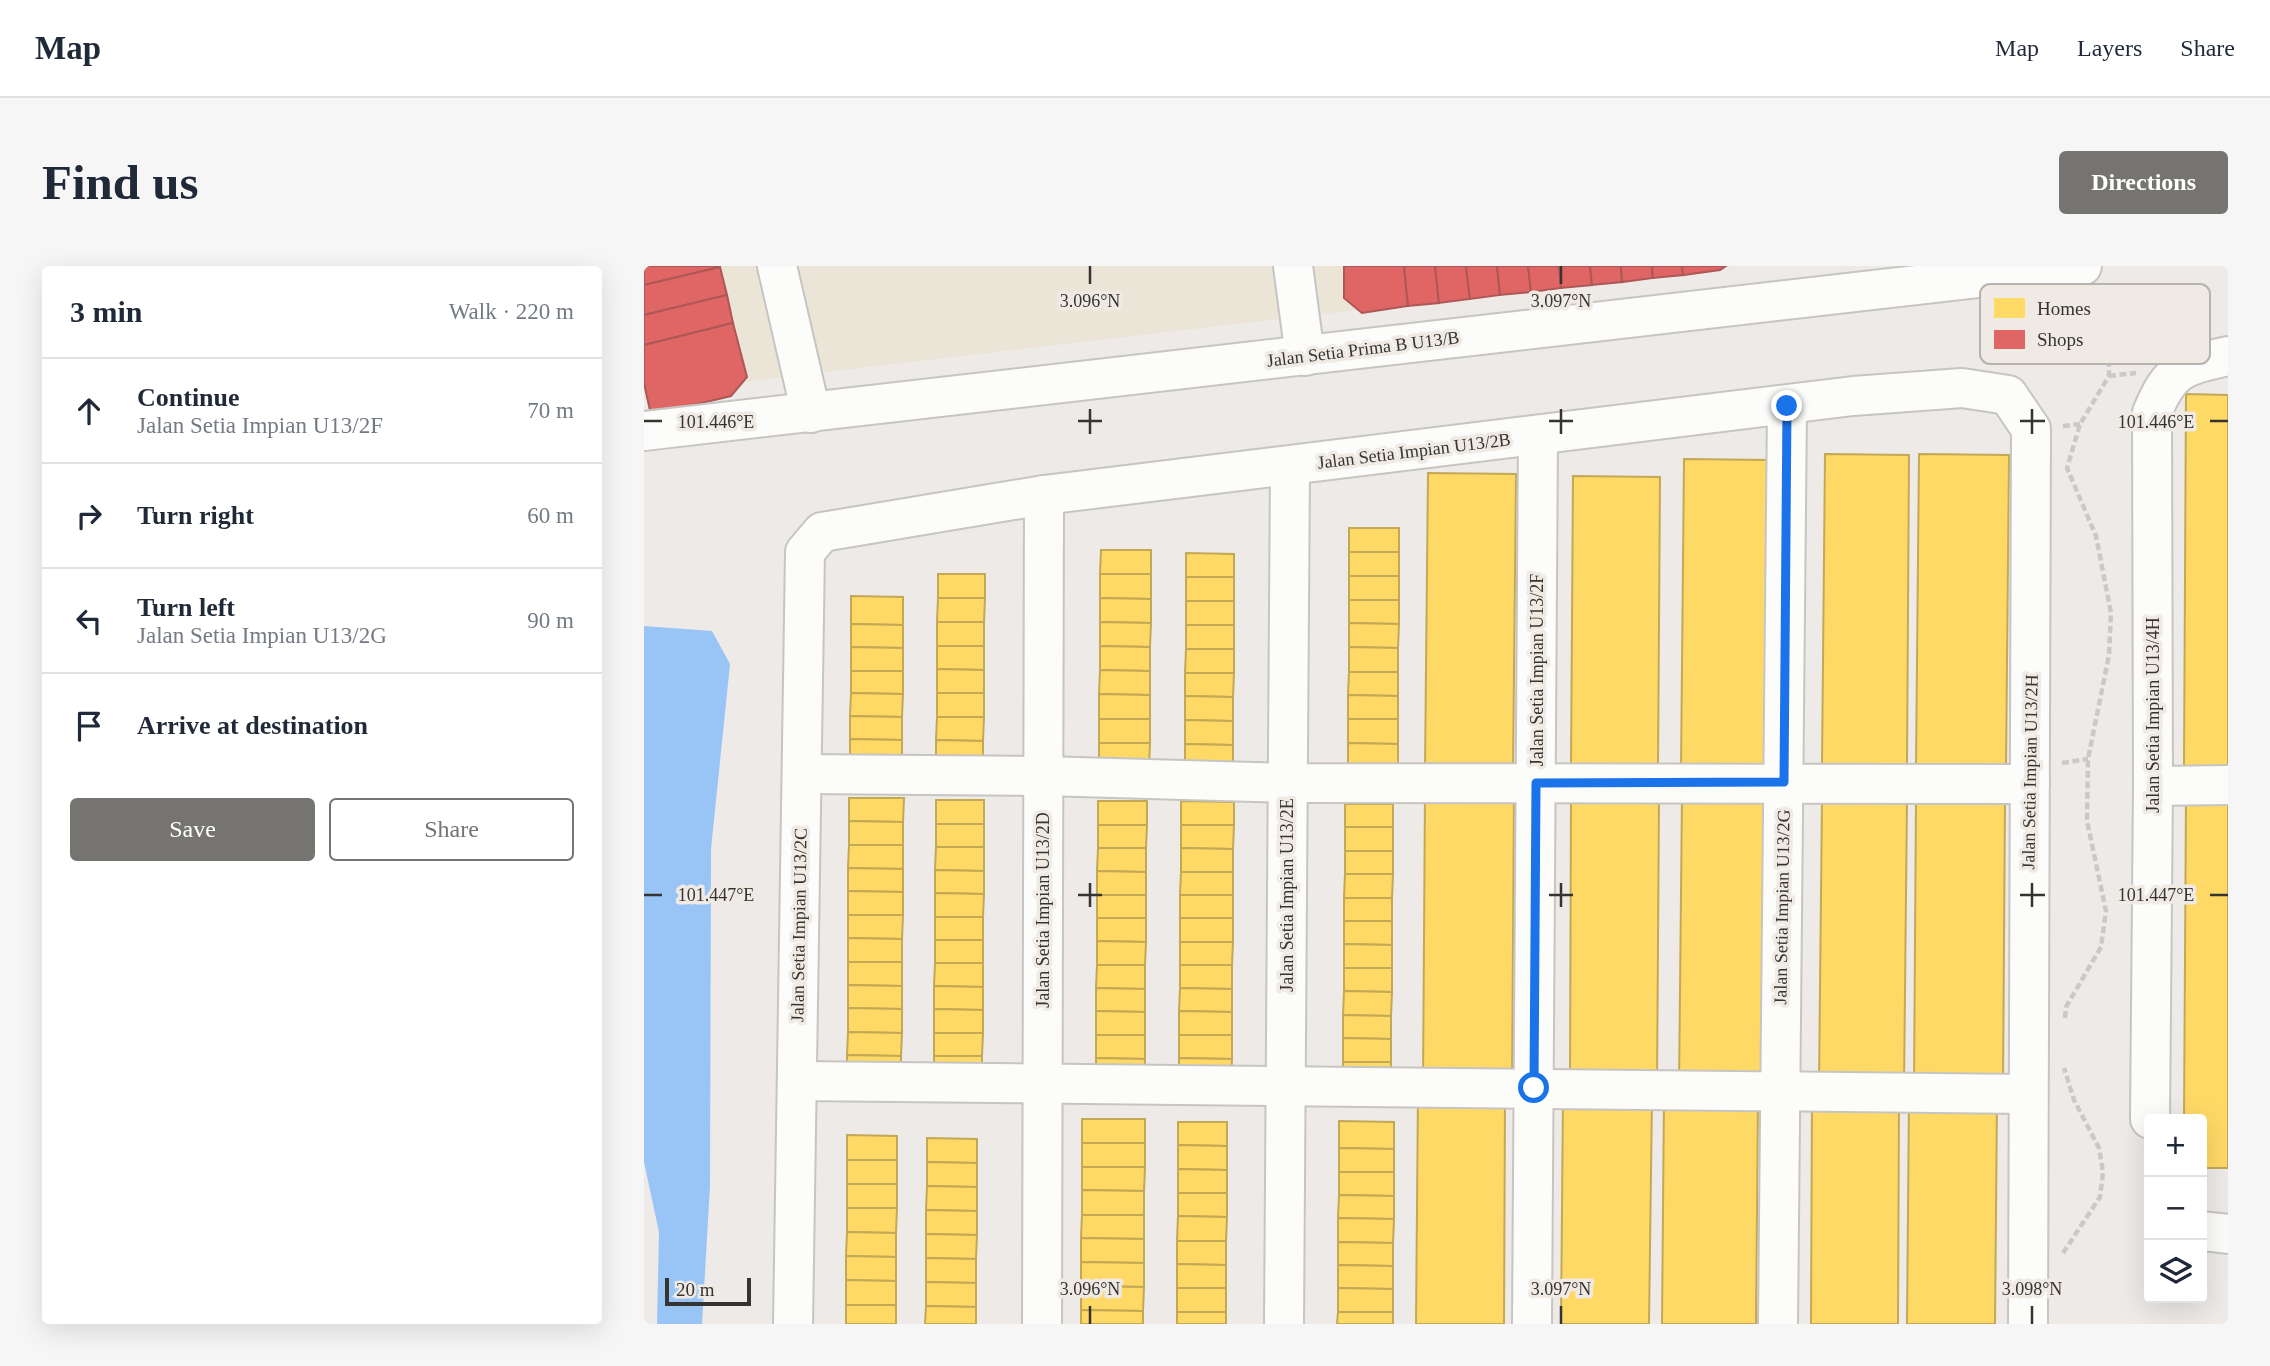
<!DOCTYPE html>
<html lang="en">
<head>
<meta charset="utf-8">
<style>
  :root { --surface:#fff; --page:#f6f6f7; --text:#1f2937; --muted:#747a83; --line:#e0e1e3; --accent:#767471 }
  body { margin:0; font-family:"Times New Roman",serif; background:var(--page); color:var(--text) }
  .controls { position:absolute; right:21px; bottom:21px; display:grid; overflow:hidden; border-radius:7px; box-shadow:0 7px 28px #0002 }
  .controls button { width:63px; height:63px; display:grid; place-items:center; padding:0; border:0; border-bottom:2px solid var(--line); background:var(--surface); color:var(--text); font:35px sans-serif }
  .scale { position:absolute; left:21px; bottom:18px; width:86px; box-sizing:border-box; padding-left:7px; border:4px solid #363431; border-top:0; font-size:19px; line-height:24px; white-space:nowrap; color:#363431; -webkit-text-stroke:5px #f0eae4; paint-order:stroke }
  .stop { position:absolute; width:21px; height:21px; margin:-16px; border:5px solid #1a73e8; border-radius:50%; background:#fff }
  .stop.end { background:#1a73e8; border-color:#fff; box-shadow:0 2px 7px #0008 }
  .list { margin:0; padding:0; list-style:none }
  h2 { display:flex; justify-content:space-between; align-items:center; height:91px; margin:0; padding:0 28px; font-size:30px }
  h2 small { font-size:23px; font-weight:400; color:var(--muted) }
  .list li { display:grid; grid-template-columns:46px 1fr auto; gap:21px; align-items:center; box-sizing:border-box; height:105px; padding:0 28px; border-top:2px solid var(--line) }
  .list b { display:block; font-size:26px; white-space:nowrap }
  .list p { margin:0; font-size:23px; white-space:nowrap; color:var(--muted) }
  .list em { font-size:23px; font-style:normal; color:var(--muted) }
  .actions { display:flex; gap:14px; padding:21px 28px }
  .actions a { flex:1; padding:16px 0; border:2px solid var(--accent); border-radius:7px; text-align:center; font-size:24px; color:var(--accent) }
  .actions .main { background:var(--accent); color:#fff }
  .icon { flex:none; width:38px; height:38px; fill:none; stroke:currentColor; stroke-width:2; stroke-linecap:round; stroke-linejoin:round }
  .map { position:relative; flex:none; width:1584px; height:1058px; overflow:hidden; border-radius:7px }
  header { display:flex; align-items:center; gap:42px; box-sizing:border-box; height:98px; padding:0 35px; background:var(--surface); border-bottom:2px solid var(--line) }
  header strong { font-size:33px }
  nav { display:flex; gap:38px; margin-inline-start:auto; font-size:24px }
  .intro { display:flex; align-items:center; justify-content:space-between; box-sizing:border-box; height:168px; padding:0 42px }
  h1 { margin:0; font-size:49px }
  .button { padding:18px 32px; border-radius:7px; background:var(--accent); color:#fff; font-size:24px; font-weight:700 }
  main { display:flex; gap:42px; padding:0 42px }
  aside { flex:1; background:var(--surface); border-radius:7px; box-shadow:0 7px 28px #0002 }
  .map>svg:first-child { display:block }
  .commercial { fill:#ebe5d8 }
  .water { fill:#99c4f6 }
  .homes { fill:#ffd966; stroke:#c3a856; stroke-width:2 }
  .shops { fill:#e06666; stroke:#ad5756; stroke-width:2 }
  .lines { fill:none; stroke-linecap:round; stroke-linejoin:round }
  .minor-casing { stroke:#c7c5c2; stroke-width:42 }
  .path { stroke:#cbc9c7; stroke-width:4.5; stroke-dasharray:7 3.5; stroke-linecap:butt }
  .minor { stroke:#fcfcfb; stroke-width:38 }
  .route { stroke:#1a73e8; stroke-width:9 }
  .ticks { fill:none; stroke:#363431; stroke-width:2.5 }
  .labels { text-anchor:middle; dominant-baseline:central; stroke-width:7; stroke-linejoin:round; paint-order:stroke }
  .street-label { font-size:18px; fill:#363431; stroke:#f0eae4 }
  .key { fill:#f0eae4; stroke:#b8b3ae; stroke-width:2 }
  .key-label { font-size:19px; fill:#363431 }
  .ticks-label { font-size:18px; text-anchor:middle; fill:#363431; stroke:#f0eae4; stroke-width:7; stroke-linejoin:round; paint-order:stroke }
</style>
</head>
<body>
<header>
<strong>Map</strong>
<nav><a>Map</a><a>Layers</a><a>Share</a></nav>
</header>
<div class="intro"><h1>Find us</h1><a class="button">Directions</a></div>
<main>
<aside>
<h2>3 min<small>Walk · 220 m</small></h2>
<ul class="list">
<li><svg class="icon" aria-label="ahead" viewBox="0 0 24 24"><path d="M12 20V5M6 11l6-6 6 6"/></svg><div><b>Continue</b><p>Jalan Setia Impian U13/2F</p></div><em>70 m</em></li>
<li><svg class="icon" aria-label="right" viewBox="0 0 24 24"><path d="M7 20v-9h11M14 6l5 5-5 5"/></svg><div><b>Turn right</b></div><em>60 m</em></li>
<li><svg class="icon" aria-label="left" viewBox="0 0 24 24"><path d="M17 20v-9H6M10 6l-5 5 5 5"/></svg><div><b>Turn left</b><p>Jalan Setia Impian U13/2G</p></div><em>90 m</em></li>
<li><svg class="icon" aria-label="arrive" viewBox="0 0 24 24"><path d="M6 21V4h12l-3 4 3 4H6"/></svg><div><b>Arrive at destination</b></div></li>
</ul>
<div class="actions"><a class="main">Save</a><a>Share</a></div>
</aside>
<div class="map">
<svg width="1584" height="1058" viewBox="0 0 1584 1058">
  <rect width="100%" height="100%" fill="#edeae7"/>
  <polygon class="commercial" points="0,0 1089,0 121,113 0,133"/>
  <polygon class="water" points="0,360 68,365 86,398 67,583 66,920 58,1058 13,1058 15,966 0,896"/>
  <g class="homes">
    <polygon points="1542,128 1584,129 1584,501 1540,500"/>
    <polygon points="1181,188 1265,189 1263,501 1178,500"/>
    <polygon points="1275,188 1365,189 1362,502 1272,501"/>
    <polygon points="1040,193 1124,194 1122,506 1037,505"/>
    <polygon points="784,207 872,208 869,505 781,504"/>
    <polygon points="929,210 1016,211 1014,503 927,502"/>
    <rect x="705" y="262" width="50" height="24"/>
    <polygon points="457,284 507,284 507,308 456,308"/>
    <rect x="705" y="286" width="50" height="24"/>
    <polygon points="542,287 590,288 590,311 542,311"/>
    <rect x="294" y="308" width="47" height="24"/>
    <polygon points="456,308 507,308 507,333 456,332"/>
    <rect x="705" y="310" width="50" height="24"/>
    <rect x="542" y="311" width="48" height="24"/>
    <polygon points="207,330 259,331 259,359 207,358"/>
    <polygon points="294,332 341,332 340,356 293,356"/>
    <polygon points="456,332 507,333 507,357 456,356"/>
    <polygon points="705,334 755,334 755,358 705,357"/>
    <rect x="542" y="335" width="48" height="24"/>
    <rect x="293" y="356" width="47" height="24"/>
    <polygon points="456,356 507,357 506,381 456,380"/>
    <polygon points="705,357 755,358 754,382 705,381"/>
    <polygon points="207,358 259,359 259,382 207,381"/>
    <rect x="542" y="359" width="48" height="24"/>
    <polygon points="293,380 340,380 340,404 293,403"/>
    <polygon points="456,380 506,381 506,405 456,404"/>
    <polygon points="207,381 259,382 259,405 207,405"/>
    <polygon points="705,381 754,382 754,406 705,406"/>
    <polygon points="542,383 590,383 590,407 541,407"/>
    <polygon points="293,403 340,404 340,427 293,427"/>
    <polygon points="456,404 506,405 506,429 455,428"/>
    <polygon points="207,405 259,405 259,428 207,427"/>
    <polygon points="705,406 754,406 754,430 704,429"/>
    <polygon points="541,407 590,407 589,431 541,430"/>
    <polygon points="207,427 259,428 258,451 206,450"/>
    <rect x="293" y="427" width="47" height="24"/>
    <polygon points="455,428 506,429 506,453 455,453"/>
    <polygon points="704,429 754,430 754,453 704,453"/>
    <polygon points="541,430 589,431 589,455 541,454"/>
    <polygon points="206,450 258,451 258,474 206,473"/>
    <polygon points="293,451 340,451 339,475 292,474"/>
    <rect x="455" y="453" width="51" height="24"/>
    <polygon points="704,453 754,453 754,478 704,477"/>
    <polygon points="541,454 589,455 589,479 541,478"/>
    <polygon points="206,473 258,474 258,497 206,497"/>
    <polygon points="292,474 339,475 339,498 292,498"/>
    <polygon points="455,477 506,477 505,501 455,501"/>
    <polygon points="704,477 754,478 754,501 704,501"/>
    <polygon points="541,478 589,479 589,502 541,502"/>
    <polygon points="781,527 870,528 868,820 779,819"/>
    <polygon points="927,531 1015,532 1013,821 926,820"/>
    <polygon points="1038,531 1122,532 1120,824 1035,823"/>
    <polygon points="205,532 260,532 259,556 205,555"/>
    <polygon points="1542,532 1584,532 1584,902 1558,902 1558,853 1540,853"/>
    <polygon points="1178,533 1263,534 1260,820 1175,819"/>
    <rect x="292" y="534" width="48" height="24"/>
    <polygon points="1272,534 1361,534 1359,821 1270,821"/>
    <rect x="454" y="535" width="49" height="24"/>
    <polygon points="537,535 590,536 590,559 537,559"/>
    <rect x="701" y="538" width="48" height="23"/>
    <polygon points="205,555 259,556 259,579 205,579"/>
    <rect x="292" y="558" width="48" height="23"/>
    <polygon points="454,559 503,559 502,582 454,582"/>
    <polygon points="537,559 590,559 589,583 537,582"/>
    <rect x="701" y="561" width="48" height="24"/>
    <polygon points="205,579 259,579 259,603 204,602"/>
    <polygon points="292,581 340,581 340,605 291,604"/>
    <polygon points="454,582 502,582 502,606 453,605"/>
    <polygon points="537,582 589,583 589,606 537,606"/>
    <rect x="701" y="585" width="48" height="23"/>
    <polygon points="204,602 259,603 259,626 204,625"/>
    <polygon points="291,604 340,605 340,628 291,627"/>
    <polygon points="453,605 502,606 502,629 453,629"/>
    <polygon points="537,606 589,606 589,629 536,629"/>
    <polygon points="701,608 749,608 748,632 700,632"/>
    <polygon points="204,625 259,626 259,649 204,649"/>
    <polygon points="291,627 340,628 339,651 291,651"/>
    <rect x="453" y="629" width="49" height="23"/>
    <rect x="536" y="629" width="53" height="23"/>
    <rect x="700" y="632" width="48" height="23"/>
    <polygon points="204,649 259,649 258,673 204,672"/>
    <rect x="291" y="651" width="48" height="23"/>
    <polygon points="453,652 502,652 502,676 453,675"/>
    <rect x="536" y="652" width="53" height="24"/>
    <polygon points="700,655 748,655 748,679 700,678"/>
    <polygon points="204,672 258,673 258,696 204,696"/>
    <rect x="291" y="674" width="48" height="23"/>
    <polygon points="453,675 502,676 501,699 453,699"/>
    <polygon points="536,676 589,676 588,699 536,699"/>
    <polygon points="700,678 748,679 748,702 700,702"/>
    <polygon points="204,696 258,696 258,720 204,719"/>
    <polygon points="291,697 339,697 339,721 290,720"/>
    <polygon points="453,699 501,699 501,723 452,722"/>
    <polygon points="536,699 588,699 588,723 536,722"/>
    <polygon points="700,702 748,702 748,726 700,725"/>
    <polygon points="204,719 258,720 258,743 204,742"/>
    <polygon points="290,720 339,721 339,744 290,743"/>
    <polygon points="452,722 501,723 501,746 452,745"/>
    <polygon points="536,722 588,723 588,746 535,745"/>
    <polygon points="700,725 748,726 747,750 699,749"/>
    <polygon points="204,742 258,743 258,767 204,766"/>
    <polygon points="290,743 339,744 339,767 290,767"/>
    <polygon points="452,745 501,746 501,769 452,769"/>
    <polygon points="535,745 588,746 588,769 535,769"/>
    <polygon points="699,749 747,750 747,773 699,772"/>
    <polygon points="204,766 258,767 257,790 203,789"/>
    <polygon points="290,767 339,767 338,790 290,790"/>
    <polygon points="452,769 501,769 501,793 452,792"/>
    <polygon points="535,769 588,769 588,793 535,792"/>
    <polygon points="699,772 747,773 747,796 699,796"/>
    <polygon points="203,789 257,790 257,813 203,813"/>
    <polygon points="290,790 338,790 338,814 290,813"/>
    <polygon points="452,792 501,793 500,816 452,815"/>
    <polygon points="535,792 588,793 587,816 535,815"/>
    <polygon points="699,796 747,796 747,820 699,819"/>
    <polygon points="774,827 861,828 860,1058 772,1058"/>
    <polygon points="919,829 1008,830 1005,1058 917,1058"/>
    <polygon points="1020,831 1114,832 1112,1058 1018,1058"/>
    <polygon points="1168,831 1255,832 1254,1058 1167,1058"/>
    <polygon points="1265,832 1353,833 1351,1058 1263,1058"/>
    <rect x="438" y="853" width="63" height="24"/>
    <polygon points="695,855 750,856 750,883 695,882"/>
    <polygon points="534,856 583,856 583,880 534,879"/>
    <polygon points="203,869 253,870 253,894 203,894"/>
    <polygon points="283,872 333,873 333,897 283,896"/>
    <rect x="438" y="877" width="63" height="24"/>
    <polygon points="534,879 583,880 583,904 534,903"/>
    <polygon points="695,882 750,883 750,906 695,906"/>
    <rect x="203" y="894" width="50" height="24"/>
    <polygon points="283,896 333,897 333,921 283,920"/>
    <polygon points="438,901 501,901 500,925 438,924"/>
    <polygon points="534,903 583,904 583,927 534,927"/>
    <polygon points="695,906 750,906 750,930 695,929"/>
    <rect x="203" y="918" width="50" height="24"/>
    <polygon points="283,920 333,921 333,945 282,944"/>
    <polygon points="438,924 500,925 500,949 438,949"/>
    <polygon points="534,927 583,927 583,951 534,950"/>
    <polygon points="695,929 750,930 750,953 694,952"/>
    <polygon points="203,942 253,942 252,967 203,966"/>
    <polygon points="282,944 333,945 333,969 282,968"/>
    <polygon points="438,949 500,949 500,973 437,972"/>
    <polygon points="534,950 583,951 582,975 533,975"/>
    <polygon points="694,952 750,953 749,977 694,976"/>
    <polygon points="203,966 252,967 252,991 202,990"/>
    <polygon points="282,968 333,969 332,993 282,992"/>
    <polygon points="437,972 500,973 500,997 437,996"/>
    <polygon points="533,975 582,975 582,999 533,998"/>
    <polygon points="694,976 749,977 749,1000 694,999"/>
    <polygon points="202,990 252,991 252,1015 202,1014"/>
    <polygon points="282,992 332,993 332,1017 282,1016"/>
    <polygon points="437,996 500,997 500,1021 437,1020"/>
    <polygon points="533,998 582,999 582,1022 533,1022"/>
    <polygon points="694,999 749,1000 749,1023 694,1022"/>
    <polygon points="202,1014 252,1015 252,1039 202,1039"/>
    <polygon points="282,1016 332,1017 332,1041 282,1040"/>
    <polygon points="437,1020 500,1021 499,1045 437,1044"/>
    <rect x="533" y="1022" width="49" height="24"/>
    <polygon points="694,1022 749,1023 749,1046 694,1046"/>
    <rect x="202" y="1039" width="50" height="19"/>
    <polygon points="282,1040 332,1041 332,1058 281,1058"/>
    <polygon points="437,1044 499,1045 499,1058 437,1058"/>
    <rect x="533" y="1046" width="49" height="12"/>
    <polygon points="694,1046 749,1046 749,1058 693,1058"/>
  </g>
  <g class="shops">
    <polygon points="0,0 76,0 76,1 0,19"/>
    <polygon points="700,0 760,0 764,40 718,47 700,32"/>
    <polygon points="760,0 791,0 795,37 764,40"/>
    <polygon points="791,0 822,0 826,33 795,37"/>
    <polygon points="822,0 853,0 856,29 826,33"/>
    <polygon points="853,0 884,0 887,26 856,29"/>
    <polygon points="884,0 915,0 917,22 887,26"/>
    <polygon points="915,0 946,0 948,19 917,22"/>
    <polygon points="946,0 977,0 978,16 948,19"/>
    <polygon points="977,0 1008,0 1009,12 978,16"/>
    <polygon points="1008,0 1038,0 1039,9 1009,12"/>
    <polygon points="1038,0 1082,0 1076,4 1039,9"/>
    <polygon points="76,1 83,29 0,49 0,19"/>
    <polygon points="83,29 89,57 0,79 0,49"/>
    <polygon points="89,57 103,111 87,130 7,149 0,117 0,79"/>
  </g>
  <g class="lines">
    <g class="minor-casing">
      <g id="minor">
        <polyline points="133,0 167,147"/>
        <polyline points="649,0 661,90"/>
        <polyline points="0,165 1438,0"/>
        <polyline points="158,508 399,510 644,517 1386,518"/>
        <polyline points="1509,520 1584,519"/>
        <polyline points="153,815 1383,828"/>
        <path d="M1506 853 1509 520 1508 147C1526 103 1538 100 1584 90"/>
        <polyline points="1558,965 1584,968"/>
        <polyline points="149,1058 161,286 178,266 400,229 1209,130 1318,122 1364,129 1387,163 1384,1058"/>
        <polyline points="398,1058 400,229"/>
        <polyline points="640,1058 646,200"/>
        <polyline points="888,1058 894,170"/>
        <polyline points="1134,1058 1143,140"/>
      </g>
    </g>
    <g class="path">
      <polyline points="1465,110 1492,107"/>
      <polyline points="1419,160 1436,158"/>
      <polyline points="1418,497 1444,493"/>
      <polyline points="1421,752 1422,741 1457,681 1462,645 1443,555 1444,493 1465,389 1467,347 1452,270 1423,202 1436,158 1465,110 1464,18"/>
      <polyline points="1419,987 1456,931 1459,906 1455,882 1430,834 1420,802"/>
    </g>
    <use href="#minor" class="minor"/>
  </g>
  <g class="lines">
    <polyline class="route" points="890,822 892,517 1140,516 1143,140"/>
  </g>
  <path class="ticks" d="M446 0V18M917 0V18M446 143V168M917 143V168M1388 143V168M0 155H18M434 155H458M905 155H929M1376 155H1401M1566 155H1584M446 617V641M917 617V641M1388 617V641M0 629H18M434 629H458M905 629H929M1376 629H1401M1566 629H1584M446 1040V1058M917 1040V1058M1388 1040V1058"/>
  <g class="labels">
    <g class="street-label">
      <text transform="translate(719 83) rotate(-7)">Jalan Setia Prima B U13/B</text>
      <text transform="translate(770 185) rotate(-7)">Jalan Setia Impian U13/2B</text>
      <text transform="translate(893 404) rotate(-90)">Jalan Setia Impian U13/2F</text>
      <text transform="translate(1509 449) rotate(-90)">Jalan Setia Impian U13/4H</text>
      <text transform="translate(1386 506) rotate(-89)">Jalan Setia Impian U13/2H</text>
      <text transform="translate(643 629) rotate(-90)">Jalan Setia Impian U13/2E</text>
      <text transform="translate(1138 641) rotate(-89)">Jalan Setia Impian U13/2G</text>
      <text transform="translate(399 644) rotate(-90)">Jalan Setia Impian U13/2D</text>
      <text transform="translate(155 659) rotate(-89)">Jalan Setia Impian U13/2C</text>
    </g>
  </g>
  <rect x="1336" y="18" width="230" height="80" rx="10" class="key"/>
  <rect x="1350" y="32" width="31" height="20" fill="#ffd966"/>
  <rect x="1350" y="64" width="31" height="19" fill="#e06666"/>
  <g class="key-label">
    <text x="1393" y="49">Homes</text>
    <text x="1393" y="80">Shops</text>
  </g>
  <g class="ticks-label">
    <text x="446" y="41">3.096°N</text>
    <text x="917" y="41">3.097°N</text>
    <text x="1512" y="162">101.446°E</text>
    <text x="72" y="162">101.446°E</text>
    <text x="1512" y="635">101.447°E</text>
    <text x="72" y="635">101.447°E</text>
    <text x="446" y="1029">3.096°N</text>
    <text x="917" y="1029">3.097°N</text>
    <text x="1388" y="1029">3.098°N</text>
  </g>
</svg>
<div class="controls">
<button>+</button>
<button>−</button>
<button><svg class="icon" aria-label="layers" viewBox="0 0 24 24"><path d="M12 4l9 5-9 5-9-5zM3 14l9 5 9-5"/></svg></button>
</div>
<div class="scale">20 m</div>
<div class="stop" style="left:890px;top:822px"></div>
<div class="stop end" style="left:1143px;top:140px"></div>
</div>
</main>
</body>
</html>
